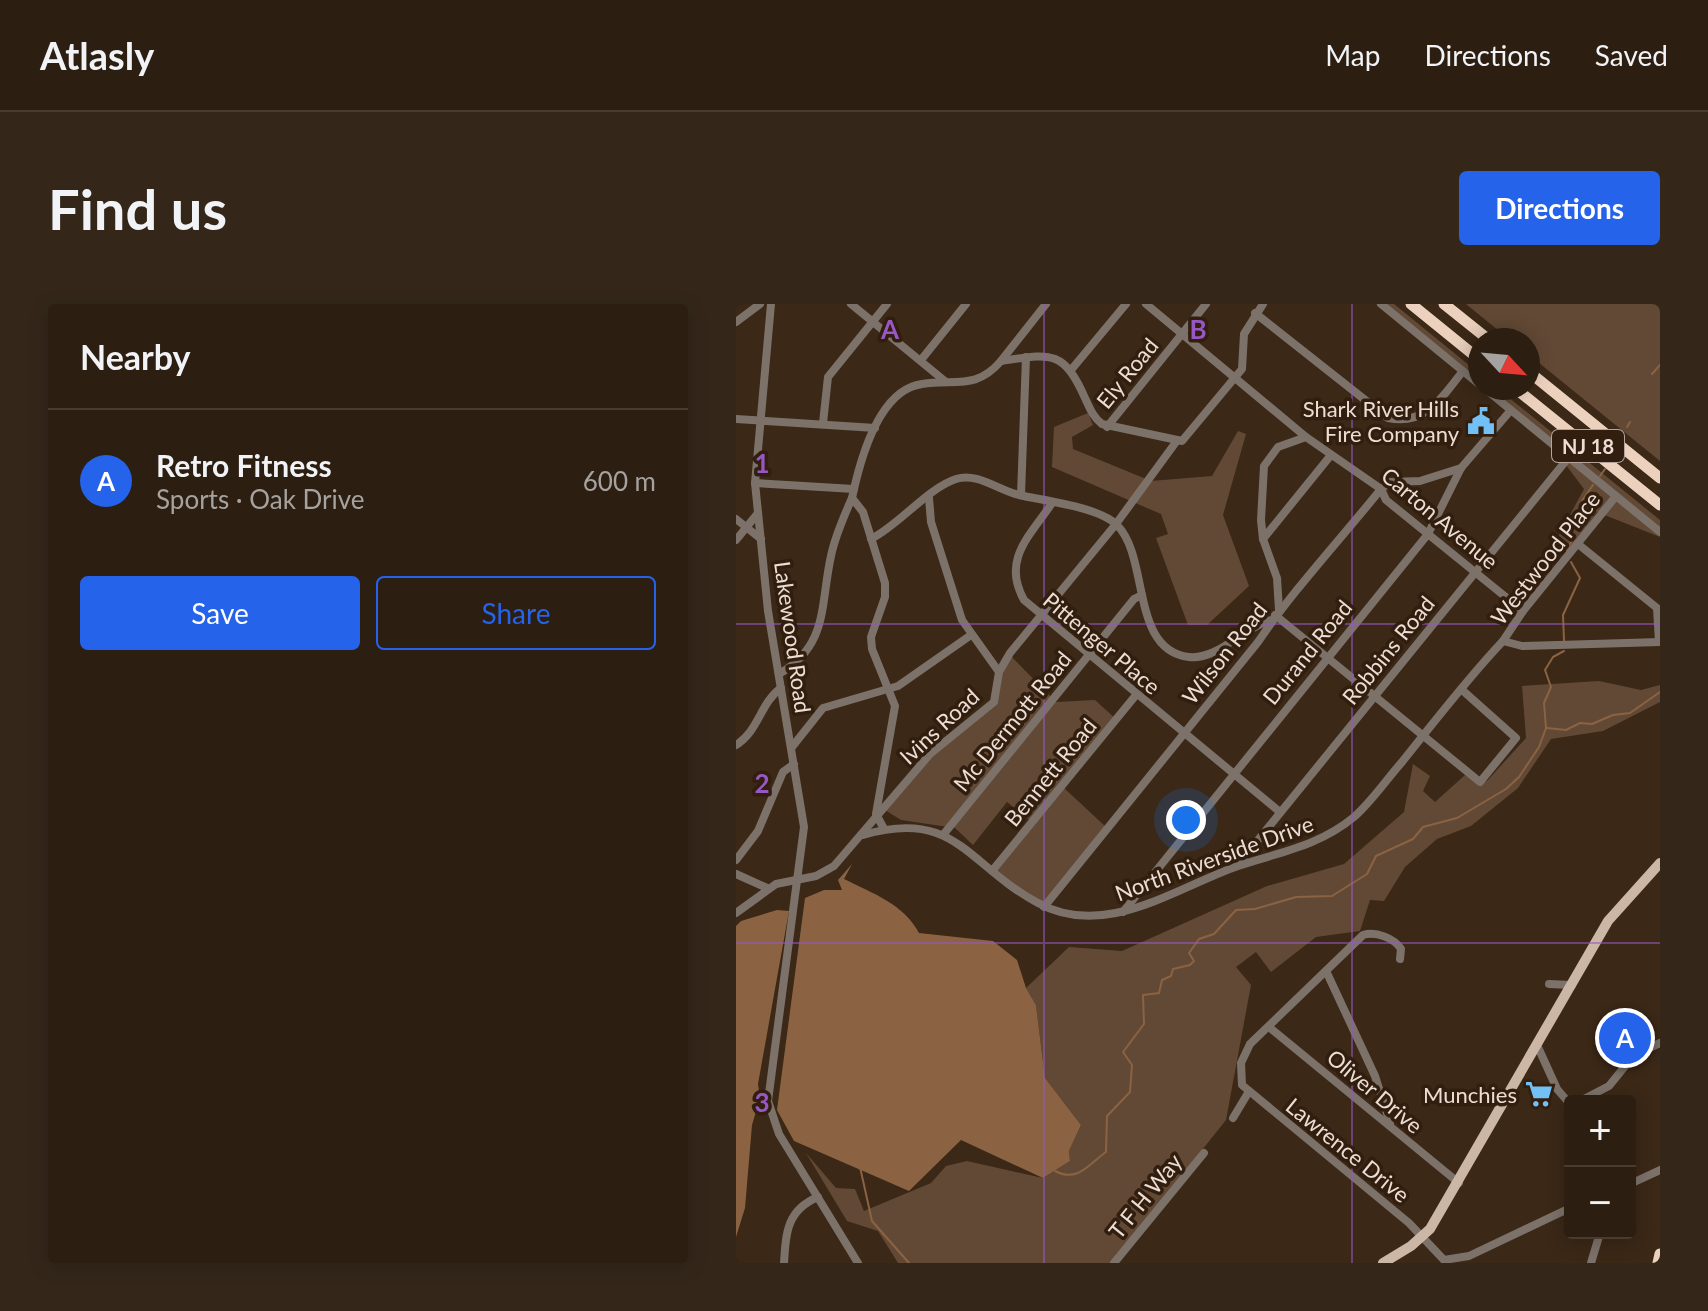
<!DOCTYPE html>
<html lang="en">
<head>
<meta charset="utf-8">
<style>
  :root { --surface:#2c1e11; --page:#34271a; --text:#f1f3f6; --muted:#a6a29f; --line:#483c31; --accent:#2563eb }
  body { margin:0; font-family:Lato,sans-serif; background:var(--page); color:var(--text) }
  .controls { position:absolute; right:24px; bottom:24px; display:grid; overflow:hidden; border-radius:8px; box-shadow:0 4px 20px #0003 }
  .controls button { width:72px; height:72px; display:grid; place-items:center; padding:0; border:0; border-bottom:2px solid var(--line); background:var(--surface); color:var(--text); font:40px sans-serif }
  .compass { position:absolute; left:732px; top:24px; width:72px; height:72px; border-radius:50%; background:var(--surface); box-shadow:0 4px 20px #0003; rotate:116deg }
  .you { position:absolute; left:450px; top:516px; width:28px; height:28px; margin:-20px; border:6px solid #fff; border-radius:50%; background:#1a73e8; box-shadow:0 0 0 12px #1a73e833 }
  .badge { display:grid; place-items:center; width:52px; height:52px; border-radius:50%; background:var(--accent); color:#fff; font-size:26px; font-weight:700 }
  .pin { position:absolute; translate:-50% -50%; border:4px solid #fff; box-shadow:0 2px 8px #0006 }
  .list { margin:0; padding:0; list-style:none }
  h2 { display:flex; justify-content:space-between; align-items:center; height:104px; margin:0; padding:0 32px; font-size:34px }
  h2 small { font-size:26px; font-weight:400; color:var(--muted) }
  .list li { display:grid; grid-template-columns:52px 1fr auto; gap:24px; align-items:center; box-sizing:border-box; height:144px; padding:0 32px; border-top:2px solid var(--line) }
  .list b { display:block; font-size:30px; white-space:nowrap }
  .list p { margin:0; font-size:26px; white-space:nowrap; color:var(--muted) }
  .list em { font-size:26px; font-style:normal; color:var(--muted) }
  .actions { display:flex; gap:16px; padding:24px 32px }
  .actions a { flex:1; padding:18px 0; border:2px solid var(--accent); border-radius:8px; text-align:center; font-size:28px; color:var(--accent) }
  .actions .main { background:var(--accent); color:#fff }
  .map { position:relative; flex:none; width:924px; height:959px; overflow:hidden; border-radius:8px }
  header { display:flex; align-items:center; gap:48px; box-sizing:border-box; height:112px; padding:0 40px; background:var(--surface); border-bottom:2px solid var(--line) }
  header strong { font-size:38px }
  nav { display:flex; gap:44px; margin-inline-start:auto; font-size:28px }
  .intro { display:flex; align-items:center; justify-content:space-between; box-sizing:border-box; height:192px; padding:0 48px }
  h1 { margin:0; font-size:56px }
  .button { padding:20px 36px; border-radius:8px; background:var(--accent); color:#fff; font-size:28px; font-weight:700 }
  main { display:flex; gap:48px; padding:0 48px }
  aside { flex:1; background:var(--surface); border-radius:8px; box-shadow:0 4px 20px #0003 }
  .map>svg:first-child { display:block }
  .green { fill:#624935 }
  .water { fill:#8b6342 }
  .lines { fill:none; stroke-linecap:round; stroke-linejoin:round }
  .stream { stroke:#8b6342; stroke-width:2 }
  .minor { stroke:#7c726a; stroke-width:8 }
  .major { stroke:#ccb7a6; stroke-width:10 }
  .highway { stroke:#ecd2be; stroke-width:11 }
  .grid { fill:none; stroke:#9758c4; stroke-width:2; stroke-opacity:0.55 }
  .labels { text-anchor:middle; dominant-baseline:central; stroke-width:7; stroke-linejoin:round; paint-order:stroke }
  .shield { fill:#311e0e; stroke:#b4a499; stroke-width:2 }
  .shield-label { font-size:20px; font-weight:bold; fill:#ecded4 }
  .street-label { font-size:22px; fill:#ecded4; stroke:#311e0e }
  .poi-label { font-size:22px; fill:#ecded4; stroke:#311e0e; text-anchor:end }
  .grid-label { font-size:26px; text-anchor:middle; font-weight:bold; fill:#9758c4; stroke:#311e0e; stroke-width:7; stroke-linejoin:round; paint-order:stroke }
</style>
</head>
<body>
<header>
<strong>Atlasly</strong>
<nav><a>Map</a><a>Directions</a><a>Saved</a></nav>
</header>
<div class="intro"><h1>Find us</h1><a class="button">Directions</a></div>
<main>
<aside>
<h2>Nearby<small></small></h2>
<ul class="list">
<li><span class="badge">A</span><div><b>Retro Fitness</b><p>Sports · Oak Drive</p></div><em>600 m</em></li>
</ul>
<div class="actions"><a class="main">Save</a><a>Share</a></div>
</aside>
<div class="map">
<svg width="924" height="959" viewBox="0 0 924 959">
  <rect width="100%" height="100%" fill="#3b2817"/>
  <g class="green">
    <polygon points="647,0 658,0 744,70 744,80"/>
    <polygon points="730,0 924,0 924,157 792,50 792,36 774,36"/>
    <polygon points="748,84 761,84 924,216 924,233 861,208 836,244 822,233 848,185 812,137"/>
    <polygon points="352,109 357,121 336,133 337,145 415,177 476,172 502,127 510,130 487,211 513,282 471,321 452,321 420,234 432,230 425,210 316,163 318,123"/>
    <polygon points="274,351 320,398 359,396 381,416 328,484 370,523 307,603 257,568 296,518 271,498 237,541 219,524 165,516 149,506 201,443 254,404"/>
    <polygon points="863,377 905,386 924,381 924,398 867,427 815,435 782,484 735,522 701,535 669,563 648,597 634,596 624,627 580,633 535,668 520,648 500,663 515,681 490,816 376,959 162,959 142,927 111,917 70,849 100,884 119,885 128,907 195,879 210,862 231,857 307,874 334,857 333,847 345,821 309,774 300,701 290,684 333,643 386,647 531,582 608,560 668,508 677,460 694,472 687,487 699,498 729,471 751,477 790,434 786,382"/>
  </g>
  <g class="water">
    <path d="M116 560 108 575C136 589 168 600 183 629L257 637 281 656 290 684 300 701 309 774 345 821 333 847 334 857 307 874 225 836 173 887 58 837 41 806 69 594 88 586H106L102 576Z"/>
    <polygon points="41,606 53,607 22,780 24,794 16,821 9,904 0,933 0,622 5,617"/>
  </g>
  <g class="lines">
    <g class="stream">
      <polyline points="916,70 924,61"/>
      <polyline points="891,123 894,118"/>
      <polyline points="864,172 869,165"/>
      <polyline points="831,247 836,236 835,221 843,223 848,217 846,197 857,181"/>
      <polyline points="828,337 827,311 844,274 835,258"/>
      <polyline points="811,424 830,426 844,419 856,420 877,411 894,409 924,388"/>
      <polyline points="124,863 136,917 173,959"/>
      <path d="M319 867C342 879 353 860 370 848L371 812 394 788 396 761 387 748 408 720 407 691 423 689 426 676 435 672 437 665 454 661 458 657 453 649 463 635 478 630 500 606 519 605 560 593 596 592 631 570 640 552 677 535 687 523 721 514 770 485 783 473 803 443 810 424 808 399 815 383 809 366 817 353 828 347"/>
    </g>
    <g class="minor">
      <polyline points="35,0 19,179 32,307 68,523 32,797 43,830 122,959"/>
      <polyline points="115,0 210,78"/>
      <polyline points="410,0 570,133 645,185 650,196 787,307"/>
      <polyline points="645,0 744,81"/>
      <path d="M519 9 652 114C690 122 706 93 727 67"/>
      <polyline points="0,18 24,0"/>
      <polyline points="185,56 230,0"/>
      <polyline points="265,57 310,0"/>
      <polyline points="335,66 390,0"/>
      <polyline points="748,84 924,228"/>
      <polyline points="0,115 139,124"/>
      <polyline points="87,119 92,73 151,0"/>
      <polyline points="371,123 470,0"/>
      <polyline points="19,179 118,185"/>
      <polyline points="285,191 290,53"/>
      <polyline points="193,194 195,218 226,316 263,368"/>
      <path d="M316 199C295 231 265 255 288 296L544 508"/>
      <polyline points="0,215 25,235"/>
      <path d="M135 235C163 221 192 184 220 175 241 168 262 186 283 191 309 197 363 203 381 221 414 254 394 346 453 353 482 356 507 324 535 316"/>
      <polyline points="527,235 595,151"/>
      <polyline points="0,236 22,209"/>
      <polyline points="842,240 921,304 923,338"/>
      <polyline points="543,306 541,274 527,235 525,216 528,162 542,143 570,133"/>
      <polyline points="539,311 744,478 780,434 725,385"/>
      <polyline points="767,337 787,307 880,192"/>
      <path d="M43 370C93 341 84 301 95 252 99 232 108 212 116 194"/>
      <path d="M0 441C23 427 24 399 45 384"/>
      <polyline points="56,443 87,404 162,382 235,331"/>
      <path d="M148 525 140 510 159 402 136 345 135 333 149 293V279L127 208 116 194C124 156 142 86 186 80 220 75 240 86 265 57 313 50 327 44 349 94 354 105 357 113 366 120L446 137 506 65 508 30 527 0"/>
      <path d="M127 531C220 504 231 561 302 599 369 636 439 584 502 562 544 548 583 542 618 513 636 497 650 476 666 458 699 417 731 375 767 337L786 342 924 338"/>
      <polyline points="207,531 398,295 406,291"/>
      <polyline points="0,556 22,527 47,468 58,460"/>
      <polyline points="501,562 833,153"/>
      <polyline points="256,567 400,391"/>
      <polyline points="0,570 31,584"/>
      <path d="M308 603 522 338C558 285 604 236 645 185L654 178 684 177 725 164"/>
      <polyline points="387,608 692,230 725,164 775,106"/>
      <polyline points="0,609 40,580 80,572 98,562 194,450 258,398 263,368 274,349 380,220 440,138"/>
      <path d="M664 655 665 645C658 634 640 627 627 631L514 740 505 759 506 781 673 919 708 956 733 952 834 904"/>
      <polyline points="591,669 639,772 654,819"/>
      <polyline points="813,680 836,681"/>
      <polyline points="533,723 723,879"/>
      <polyline points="801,741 821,785 834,800"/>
      <polyline points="844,797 873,782 898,751 924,739"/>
      <polyline points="497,814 512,789"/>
      <polyline points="894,880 924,866"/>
      <path d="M48 959C50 928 51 906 82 893"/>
      <polyline points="378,959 468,849"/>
      <polyline points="855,959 864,929"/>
    </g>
    <polyline class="major" points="647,959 675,942 694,925 872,617 924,559"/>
    <g class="highway">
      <polyline points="675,0 744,56"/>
      <polyline points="708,0 753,36"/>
      <polyline points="792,67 924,174"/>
      <polyline points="779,84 924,201"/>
      <polyline points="922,959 924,950"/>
    </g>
  </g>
  <path class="grid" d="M308 0V959M616 0V959M0 320H924M0 639H924"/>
  <defs>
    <g id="civic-bare" transform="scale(2.16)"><path d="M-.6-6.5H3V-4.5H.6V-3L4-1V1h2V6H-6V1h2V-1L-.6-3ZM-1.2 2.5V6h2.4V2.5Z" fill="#73c0f6" stroke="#311e0e" stroke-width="2.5" paint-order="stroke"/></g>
    <g id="supermarket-bare" transform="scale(2.16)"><path d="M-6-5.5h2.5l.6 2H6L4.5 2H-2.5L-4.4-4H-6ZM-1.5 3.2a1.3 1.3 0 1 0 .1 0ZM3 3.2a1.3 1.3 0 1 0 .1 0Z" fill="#73c0f6" stroke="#311e0e" stroke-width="2.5" paint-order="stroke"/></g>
  </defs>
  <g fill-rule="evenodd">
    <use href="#civic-bare" x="745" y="117"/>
    <use href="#supermarket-bare" x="803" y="790"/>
  </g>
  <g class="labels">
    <rect class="shield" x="816" y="126" width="72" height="32" rx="6"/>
    <g class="shield-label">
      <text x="852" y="142">NJ 18</text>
    </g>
    <g class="street-label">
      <text transform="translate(391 69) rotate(-51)">Ely Road</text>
      <text transform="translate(704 214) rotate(40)">Carton Avenue</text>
      <text transform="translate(809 254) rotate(-52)">Westwood Place</text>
      <text transform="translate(57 333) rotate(82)">Lakewood Road</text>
      <text transform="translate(366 339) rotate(40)">Pittenger Place</text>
      <text transform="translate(652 346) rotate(-51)">Robbins Road</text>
      <text transform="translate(571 348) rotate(-51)">Durand Road</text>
      <text transform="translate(488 349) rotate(-52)">Wilson Road</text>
      <text transform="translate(276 417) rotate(-51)">Mc Dermott Road</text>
      <text transform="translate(203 422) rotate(-43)">Ivins Road</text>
      <text transform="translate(314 468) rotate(-51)">Bennett Road</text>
      <text transform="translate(478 554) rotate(-20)">North Riverside Drive</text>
      <text transform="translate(639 787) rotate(40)">Oliver Drive</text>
      <text transform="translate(612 846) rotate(39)">Lawrence Drive</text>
      <text transform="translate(409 892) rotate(-51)">T F H Way</text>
    </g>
    <g class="poi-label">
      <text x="723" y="104">Shark River Hills<tspan x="723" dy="25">Fire Company</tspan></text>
      <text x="781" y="790">Munchies</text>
    </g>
  </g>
  <g class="grid-label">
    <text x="154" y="35">A</text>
    <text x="462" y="35">B</text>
    <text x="26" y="169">1</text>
    <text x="26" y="489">2</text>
    <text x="26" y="808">3</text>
  </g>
</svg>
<div class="controls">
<button>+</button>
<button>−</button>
</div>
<svg class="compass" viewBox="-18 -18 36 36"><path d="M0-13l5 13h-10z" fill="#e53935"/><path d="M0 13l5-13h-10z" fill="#a6a29f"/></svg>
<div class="you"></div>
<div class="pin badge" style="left:889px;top:734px">A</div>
</div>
</main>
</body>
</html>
